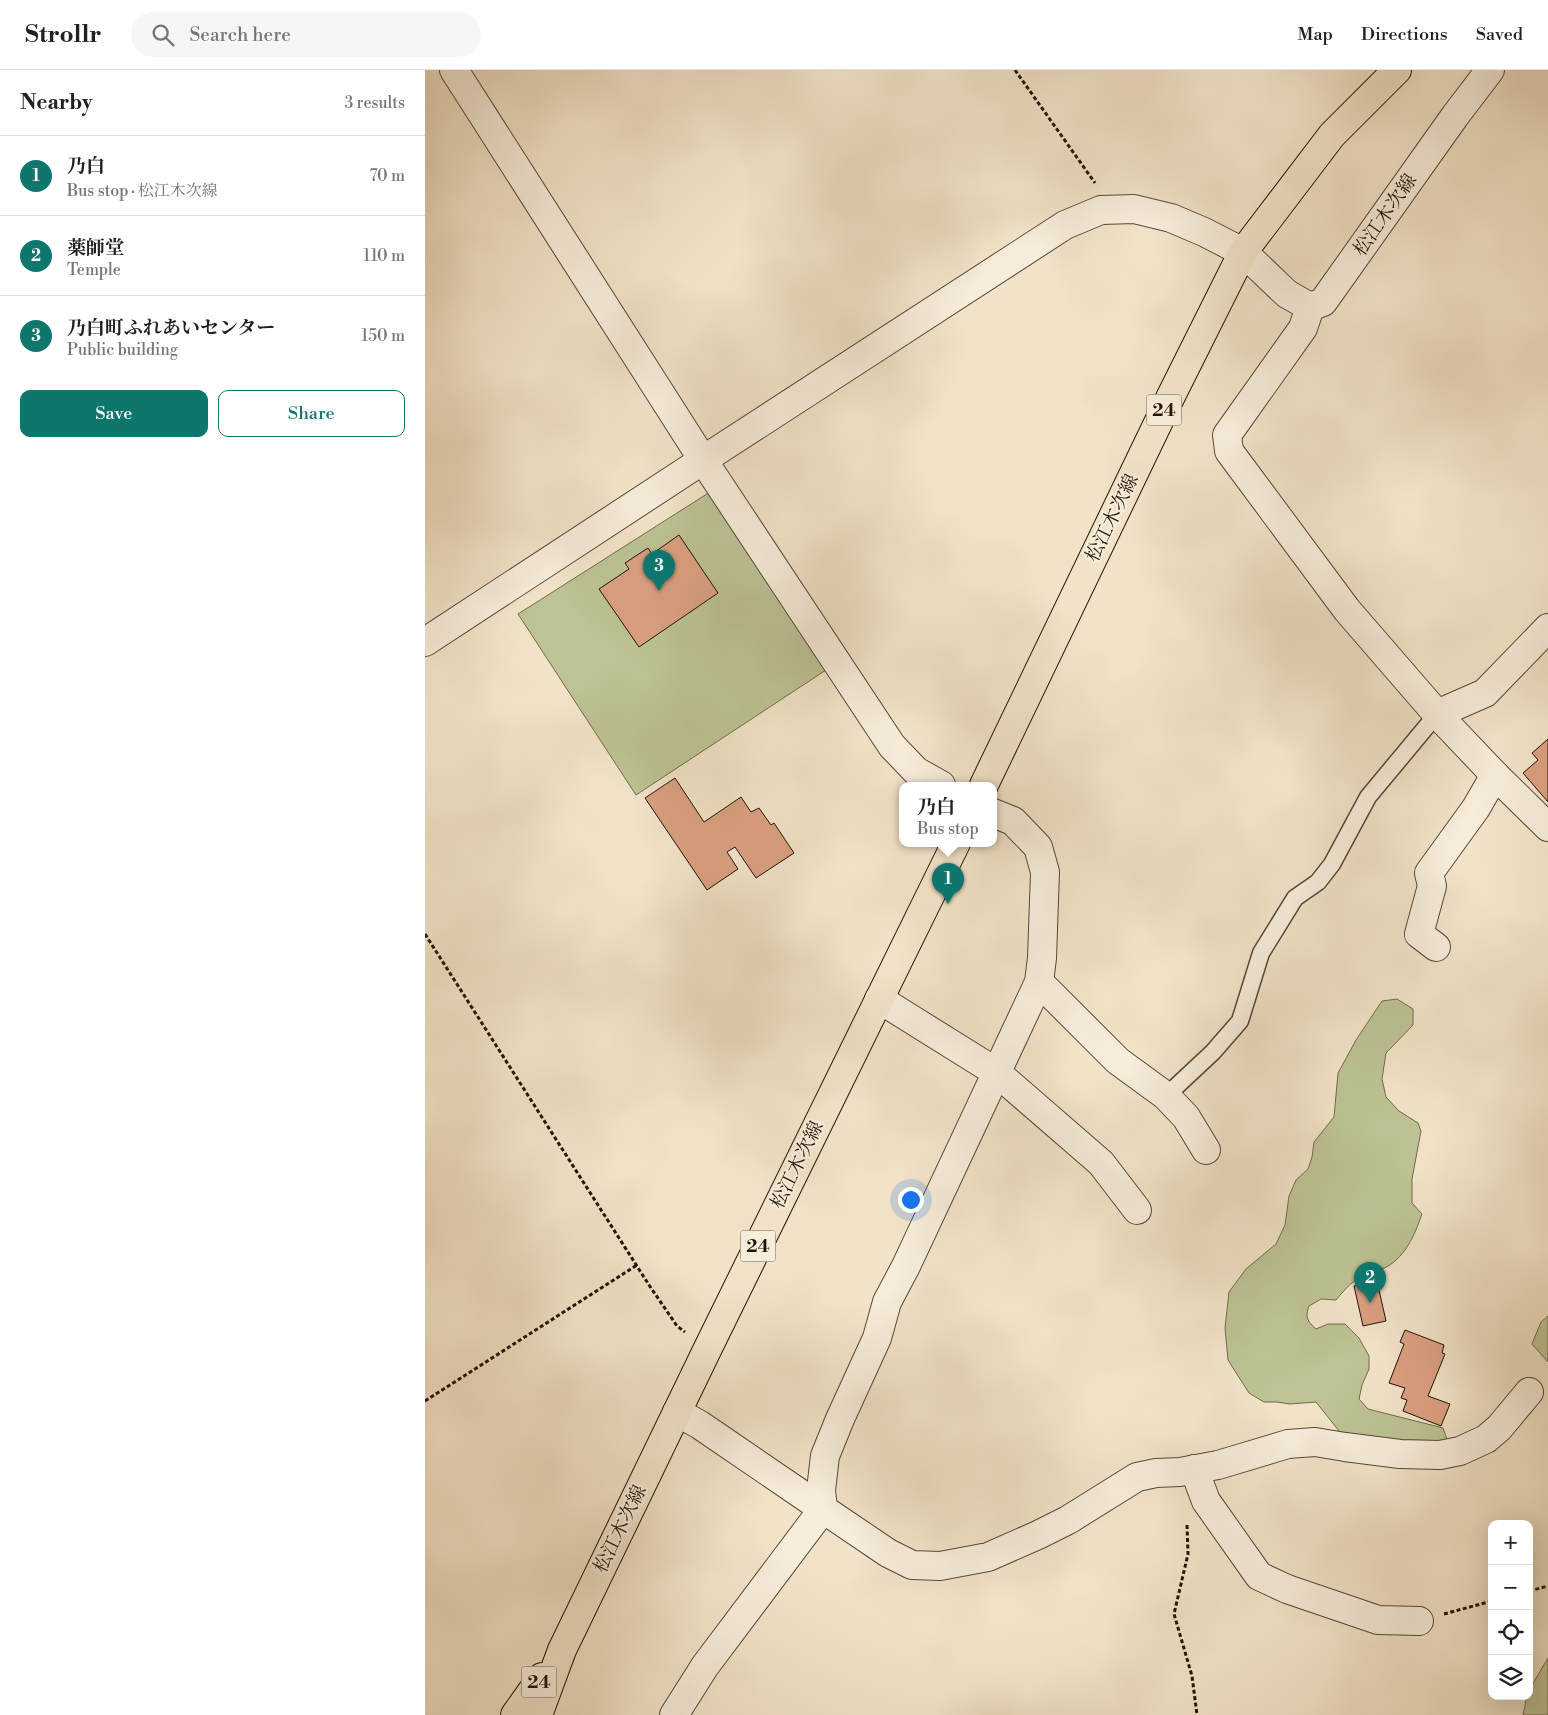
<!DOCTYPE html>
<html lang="en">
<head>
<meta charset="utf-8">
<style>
  :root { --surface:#fff; --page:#f6f6f6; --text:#202124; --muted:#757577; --line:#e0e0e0; --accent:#0f766e }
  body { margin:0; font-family:"Libre Bodoni","Noto Serif JP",serif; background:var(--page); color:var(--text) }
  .controls { position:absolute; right:15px; bottom:15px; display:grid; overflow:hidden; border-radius:10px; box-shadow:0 5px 20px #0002 }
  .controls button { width:45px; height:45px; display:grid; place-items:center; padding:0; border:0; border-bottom:1px solid var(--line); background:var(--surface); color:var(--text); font:25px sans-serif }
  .you { position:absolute; left:485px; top:1129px; width:18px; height:18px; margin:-12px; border:4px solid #fff; border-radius:50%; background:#1a73e8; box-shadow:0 0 0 8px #1a73e833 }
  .badge { display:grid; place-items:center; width:32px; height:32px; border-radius:50%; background:var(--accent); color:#fff; font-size:16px; font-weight:700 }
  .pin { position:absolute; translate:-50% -41px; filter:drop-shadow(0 1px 2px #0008) }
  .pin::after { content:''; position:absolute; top:26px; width:18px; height:15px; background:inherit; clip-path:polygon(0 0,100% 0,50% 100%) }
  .popup { position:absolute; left:474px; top:712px; width:98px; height:65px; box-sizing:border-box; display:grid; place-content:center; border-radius:10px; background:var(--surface); filter:drop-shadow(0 1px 4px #0005); font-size:16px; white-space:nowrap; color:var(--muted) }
  .popup b { font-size:19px; color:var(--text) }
  .popup::after { content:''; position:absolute; left:50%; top:100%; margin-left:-10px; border:10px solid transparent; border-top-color:var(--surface) }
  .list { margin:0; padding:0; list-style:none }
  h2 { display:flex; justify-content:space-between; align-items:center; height:65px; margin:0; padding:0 20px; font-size:21px }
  h2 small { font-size:16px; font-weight:400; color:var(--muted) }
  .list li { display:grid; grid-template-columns:32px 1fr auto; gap:15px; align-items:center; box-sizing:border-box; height:80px; padding:0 20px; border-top:1px solid var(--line) }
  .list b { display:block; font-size:19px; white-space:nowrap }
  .list p { margin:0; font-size:16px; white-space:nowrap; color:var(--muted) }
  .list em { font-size:16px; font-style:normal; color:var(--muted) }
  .actions { display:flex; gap:10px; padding:15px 20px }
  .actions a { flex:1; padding:11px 0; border:1px solid var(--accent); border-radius:10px; text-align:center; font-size:18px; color:var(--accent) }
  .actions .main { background:var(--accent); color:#fff }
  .icon { flex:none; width:28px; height:28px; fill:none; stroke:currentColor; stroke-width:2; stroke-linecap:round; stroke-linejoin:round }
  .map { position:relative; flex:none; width:1123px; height:1645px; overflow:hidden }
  header { display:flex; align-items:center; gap:30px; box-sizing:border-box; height:70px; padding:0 25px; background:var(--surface); border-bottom:1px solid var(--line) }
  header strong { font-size:24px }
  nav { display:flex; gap:28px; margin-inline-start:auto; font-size:18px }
  .search { width:350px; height:45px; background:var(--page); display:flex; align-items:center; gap:12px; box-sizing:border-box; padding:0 18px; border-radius:28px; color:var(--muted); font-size:19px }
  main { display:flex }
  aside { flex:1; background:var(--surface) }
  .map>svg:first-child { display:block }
  .green { fill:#bdc394; stroke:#706b4e }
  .building { fill:#daa081; stroke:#221308 }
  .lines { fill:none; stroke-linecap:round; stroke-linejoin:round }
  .service-casing { stroke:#564738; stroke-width:19 }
  .minor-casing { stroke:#564738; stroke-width:30 }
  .tertiary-casing { stroke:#564738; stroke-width:30 }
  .primary-casing { stroke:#221308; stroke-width:30 }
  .path { stroke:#221308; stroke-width:3; stroke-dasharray:4 2.5; stroke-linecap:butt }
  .service { stroke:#f7eddb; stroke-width:16 }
  .minor { stroke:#f7eddb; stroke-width:28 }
  .tertiary { stroke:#f7eddb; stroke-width:28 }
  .primary { stroke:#f2e3c8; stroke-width:28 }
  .labels { text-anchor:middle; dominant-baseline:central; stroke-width:4.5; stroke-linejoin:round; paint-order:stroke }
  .shield { fill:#f7eddb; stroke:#625447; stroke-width:1 }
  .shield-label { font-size:18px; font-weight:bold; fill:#221308 }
  .street-label { font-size:19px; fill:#221308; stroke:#f7eddb }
</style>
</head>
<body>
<header>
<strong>Strollr</strong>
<div class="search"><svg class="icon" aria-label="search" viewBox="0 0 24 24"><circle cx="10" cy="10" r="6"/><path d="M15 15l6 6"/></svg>Search here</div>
<nav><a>Map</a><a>Directions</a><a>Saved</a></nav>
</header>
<main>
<aside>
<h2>Nearby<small>3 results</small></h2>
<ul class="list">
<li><span class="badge">1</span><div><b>乃白</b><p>Bus stop · 松江木次線</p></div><em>70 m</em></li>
<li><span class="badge">2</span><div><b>薬師堂</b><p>Temple</p></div><em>110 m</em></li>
<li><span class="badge">3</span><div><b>乃白町ふれあいセンター</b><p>Public building</p></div><em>150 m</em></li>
</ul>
<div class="actions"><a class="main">Save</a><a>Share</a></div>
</aside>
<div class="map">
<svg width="1123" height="1645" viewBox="0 0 1123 1645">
  <rect width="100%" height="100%" fill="#f2e3c8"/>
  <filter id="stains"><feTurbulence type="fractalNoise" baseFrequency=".004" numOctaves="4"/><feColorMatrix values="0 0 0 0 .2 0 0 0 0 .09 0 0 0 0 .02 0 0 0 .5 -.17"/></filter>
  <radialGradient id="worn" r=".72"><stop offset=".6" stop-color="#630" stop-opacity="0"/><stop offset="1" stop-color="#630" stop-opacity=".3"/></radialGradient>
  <g class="green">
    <polygon points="285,422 401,600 211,725 93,544"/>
    <path d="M972 929 988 939V955L961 983 957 1009 961 1027 974 1041 993 1053 996 1061 987 1109V1133L997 1144C991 1161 984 1179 970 1191 959 1201 943 1203 931 1210 923 1215 917 1223 911 1230L896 1229 884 1236C880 1247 882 1251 891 1259L903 1254H920L934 1268 944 1286V1299L937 1315 934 1329 943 1339 1018 1358 1023 1372 926 1376 891 1332 865 1334 852 1332H839L824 1323 803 1290 800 1258 804 1222 821 1199 851 1174 860 1155 864 1126 871 1110 883 1099 887 1087 889 1072 909 1047 913 1003 931 970 957 931Z"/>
    <polygon points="1123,1246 1123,1292 1107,1274 1116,1252"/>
    <polygon points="1123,1588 1123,1645 1098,1645 1102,1626 1104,1626 1104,1620"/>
  </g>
  <g class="building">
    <polygon points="254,465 293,523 214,577 174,519 204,499 200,493 223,478 227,484"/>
    <polygon points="1123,669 1123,732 1098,703 1113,690 1107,683"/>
    <polygon points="250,708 279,752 316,727 326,742 334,738 346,755 349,753 369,783 331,808 310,777 302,782 313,799 282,820 220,728"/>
    <polygon points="952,1211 961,1251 938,1256 929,1216"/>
    <polygon points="980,1260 1019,1275 1017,1283 1020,1284 1003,1326 1025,1334 1016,1356 978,1341 982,1330 976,1328 980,1318 964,1313 979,1274 975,1272"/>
  </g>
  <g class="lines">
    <g class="service-casing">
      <polyline id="service" points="741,1026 788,982 815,951 836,883 870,828 893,812 907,794 943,727 1012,644"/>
    </g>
    <g class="minor-casing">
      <g id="minor">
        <polyline points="29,0 278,390 467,676 491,701 516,715"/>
        <polyline points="885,237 878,258 802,365 804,381 922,540 1012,644 1070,705 1123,757"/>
        <polyline points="1012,644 1060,623 1123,558"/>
        <polyline points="568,743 588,751 613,777 620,802 617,888 614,912 481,1196 462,1232 452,1268 415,1349 400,1386 396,1420 398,1439 463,1483 487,1495 515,1496 563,1487 613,1465 643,1450 712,1407 731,1403 755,1402 793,1395 863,1374 890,1372 920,1377 975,1384 1015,1385 1035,1381 1061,1369 1074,1358 1104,1322"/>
        <polyline points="1011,877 994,864 1007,816 1004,803 1051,738 1070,705"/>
        <polyline points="614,912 693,991 741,1026 761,1047 781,1080"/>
        <polyline points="454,929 571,1002 676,1093 712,1140"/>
        <polyline points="769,1399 781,1431 834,1506 862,1519 953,1550 994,1551"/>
        <polyline points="249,1645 280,1596 398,1439 275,1355 252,1342"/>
      </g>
    </g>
    <g class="tertiary-casing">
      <polyline id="tertiary" points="0,572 278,390 640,155 676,140 709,139 746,148 779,162 818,182 862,224 885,237 898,232 1030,46 1065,0"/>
    </g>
    <g class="primary-casing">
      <g id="primary">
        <polyline points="559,715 746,326 818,182 907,65 972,0"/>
        <polyline points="90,1645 117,1607"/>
        <polyline points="113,1645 137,1580 283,1278 531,773"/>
      </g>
    </g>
    <g class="path">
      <polyline points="590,0 670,113"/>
      <polyline points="0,864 224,1215 252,1256 260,1262"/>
      <polyline points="0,1331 212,1195"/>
      <polyline points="762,1455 763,1484 749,1544 767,1606 772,1645"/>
      <polyline points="1104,1521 1123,1516"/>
      <polyline points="1019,1544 1067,1531"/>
    </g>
    <use href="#service" class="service"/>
    <use href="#minor" class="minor"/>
    <use href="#tertiary" class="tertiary"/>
    <use href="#primary" class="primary"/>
  </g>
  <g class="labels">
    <g class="shield">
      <rect x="721.5" y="324.5" width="35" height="31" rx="4"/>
      <rect x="315.5" y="1160.5" width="35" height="31" rx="4"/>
      <rect x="96.5" y="1596.5" width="35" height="31" rx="4"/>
    </g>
    <g class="shield-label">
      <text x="739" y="340">24</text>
      <text x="333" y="1176">24</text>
      <text x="114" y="1612">24</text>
    </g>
    <g class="street-label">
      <text transform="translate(960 145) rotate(-55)">松江木次線</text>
      <text transform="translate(687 448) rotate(-64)">松江木次線</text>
      <text transform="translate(372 1095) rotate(-64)">松江木次線</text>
      <text transform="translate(195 1459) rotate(-64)">松江木次線</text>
    </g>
  </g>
  <rect width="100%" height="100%" filter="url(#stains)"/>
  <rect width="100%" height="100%" fill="url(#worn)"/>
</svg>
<div class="controls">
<button>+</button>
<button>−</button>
<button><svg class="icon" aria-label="locate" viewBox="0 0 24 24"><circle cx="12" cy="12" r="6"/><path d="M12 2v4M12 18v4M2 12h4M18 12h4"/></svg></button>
<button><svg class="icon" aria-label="layers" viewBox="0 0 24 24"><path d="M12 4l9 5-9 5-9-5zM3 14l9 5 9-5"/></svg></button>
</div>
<div class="you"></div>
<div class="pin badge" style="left:523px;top:834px">1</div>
<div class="popup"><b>乃白</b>Bus stop</div>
<div class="pin badge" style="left:945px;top:1233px">2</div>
<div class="pin badge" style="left:234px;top:521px">3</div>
</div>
</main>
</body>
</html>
